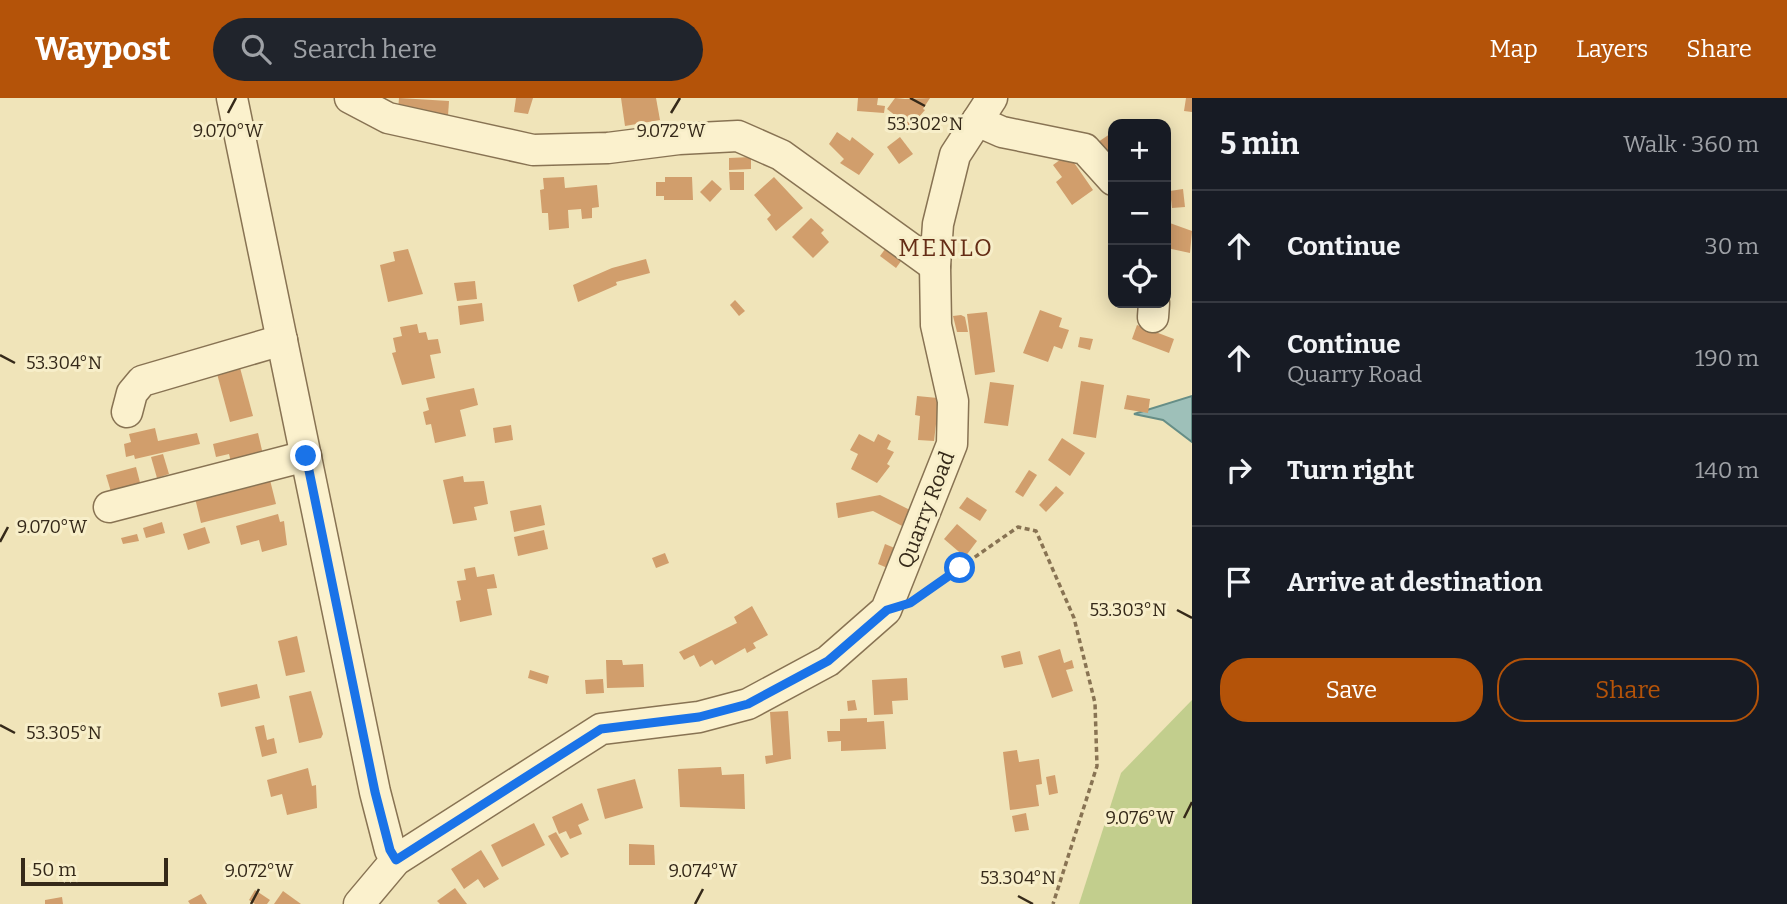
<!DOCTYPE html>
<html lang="en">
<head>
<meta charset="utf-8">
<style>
  :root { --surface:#171b24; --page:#20242c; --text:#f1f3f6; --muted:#9ea1a6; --line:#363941; --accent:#b45309 }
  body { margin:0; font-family:Bitter,serif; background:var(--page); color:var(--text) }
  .controls { position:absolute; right:21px; top:21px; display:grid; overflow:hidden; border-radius:14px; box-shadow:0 4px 18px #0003 }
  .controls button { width:63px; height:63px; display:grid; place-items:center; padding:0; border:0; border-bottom:2px solid var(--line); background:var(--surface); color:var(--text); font:35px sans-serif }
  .scale { position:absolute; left:21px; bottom:18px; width:147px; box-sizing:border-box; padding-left:7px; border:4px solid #352919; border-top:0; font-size:19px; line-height:24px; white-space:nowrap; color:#352919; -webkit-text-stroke:5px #f7eec9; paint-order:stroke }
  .stop { position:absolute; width:21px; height:21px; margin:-16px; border:5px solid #1a73e8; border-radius:50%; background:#fff }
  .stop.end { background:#1a73e8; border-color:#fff; box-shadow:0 2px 7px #0008 }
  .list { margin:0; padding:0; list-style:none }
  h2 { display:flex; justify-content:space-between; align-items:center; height:91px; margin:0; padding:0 28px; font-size:30px }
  h2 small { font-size:23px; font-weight:400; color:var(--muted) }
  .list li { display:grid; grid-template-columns:46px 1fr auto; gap:21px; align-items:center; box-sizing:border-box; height:112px; padding:0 28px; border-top:2px solid var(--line) }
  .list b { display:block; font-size:26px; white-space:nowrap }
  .list p { margin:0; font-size:23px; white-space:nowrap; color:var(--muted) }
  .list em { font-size:23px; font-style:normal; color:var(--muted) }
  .actions { display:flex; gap:14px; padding:21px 28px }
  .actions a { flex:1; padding:16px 0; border:2px solid var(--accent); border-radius:28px; text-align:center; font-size:24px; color:var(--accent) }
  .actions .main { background:var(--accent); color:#fff }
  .icon { flex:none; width:38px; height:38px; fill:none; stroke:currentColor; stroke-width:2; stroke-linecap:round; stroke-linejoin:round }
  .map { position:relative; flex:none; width:1192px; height:806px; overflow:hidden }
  header { display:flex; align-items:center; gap:42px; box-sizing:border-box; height:98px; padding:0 35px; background:var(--accent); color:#fff }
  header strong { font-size:33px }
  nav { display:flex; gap:38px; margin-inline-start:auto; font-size:24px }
  .search { width:490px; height:63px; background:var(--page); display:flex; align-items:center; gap:18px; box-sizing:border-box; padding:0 24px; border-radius:38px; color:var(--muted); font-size:26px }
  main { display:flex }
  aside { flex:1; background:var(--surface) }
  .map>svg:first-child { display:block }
  .green { fill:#c2ce8d }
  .water { fill:#9ec0b9; stroke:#668e87; stroke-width:2 }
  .building { fill:#d19e6c }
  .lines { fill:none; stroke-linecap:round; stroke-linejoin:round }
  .minor-casing { stroke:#887353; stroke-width:33 }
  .path { stroke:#887353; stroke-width:3.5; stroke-dasharray:5 3.5; stroke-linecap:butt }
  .minor { stroke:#fbf1cd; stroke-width:30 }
  .route { stroke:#1a73e8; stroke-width:9 }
  .ticks { fill:none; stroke:#352919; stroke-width:2.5 }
  .labels { text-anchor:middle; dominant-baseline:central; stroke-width:6; stroke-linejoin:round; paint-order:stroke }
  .street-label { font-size:21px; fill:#352919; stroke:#f7eec9 }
  .quarter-label { font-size:24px; letter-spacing:2px; fill:#652d16; stroke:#f7eec9 }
  .ticks-label { font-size:18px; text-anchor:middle; fill:#352919; stroke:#f7eec9; stroke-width:6; stroke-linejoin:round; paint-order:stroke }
</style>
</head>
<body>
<header>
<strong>Waypost</strong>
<div class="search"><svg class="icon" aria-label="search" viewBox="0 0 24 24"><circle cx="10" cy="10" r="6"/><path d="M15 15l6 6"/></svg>Search here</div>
<nav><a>Map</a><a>Layers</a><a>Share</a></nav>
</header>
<main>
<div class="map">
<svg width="1192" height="806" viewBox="0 0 1192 806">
  <rect width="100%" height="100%" fill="#f0e4b9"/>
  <polygon class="green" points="1192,602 1192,806 1079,806 1121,675"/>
  <polygon class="water" points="1192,298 1192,344 1163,322 1134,316"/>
  <g class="building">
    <polygon points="399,0 449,3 448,18 398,13"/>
    <polygon points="516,0 533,0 528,16 514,14"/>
    <polygon points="621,0 656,0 660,22 625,28"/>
    <polygon points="858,0 878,0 877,7 885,8 884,15 857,13"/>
    <polygon points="895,0 905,1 930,0 923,11 925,12 910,29 887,11"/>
    <polygon points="1186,0 1192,0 1192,14 1184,13"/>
    <polygon points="837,34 850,43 852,39 874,56 859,77 840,65 844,61 829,46"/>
    <polygon points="1113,34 1113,51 1105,58 1095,46"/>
    <polygon points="900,39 913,56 899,66 887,49"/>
    <polygon points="1068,56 1093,92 1072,107 1056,84 1062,79 1053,67"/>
    <polygon points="751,59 751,71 729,72 729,60"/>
    <polygon points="729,74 744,74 744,92 730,92"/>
    <polygon points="564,79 565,90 597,87 599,109 592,110 592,120 582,121 581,111 568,112 569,130 549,132 548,115 542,115 540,92 544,91 543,80"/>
    <polygon points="665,79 692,79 693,102 664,102 664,98 656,98 656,84 665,84"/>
    <polygon points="774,79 803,110 776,133 767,121 771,117 754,97"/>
    <polygon points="712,82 722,91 710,104 700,94"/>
    <polygon points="1183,91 1185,109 1172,110 1170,93"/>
    <polygon points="811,120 824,132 821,135 829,144 813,160 792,139"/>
    <polygon points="1167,124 1192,133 1190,155 1167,150"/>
    <polygon points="888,147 904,159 896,170 880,158"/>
    <polygon points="408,151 423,196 388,204 380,167 395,163 393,154"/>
    <polygon points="646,161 650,175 616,184 617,187 578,204 573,187 612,170"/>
    <polygon points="475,183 477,201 457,203 454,185"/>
    <polygon points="735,202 745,213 739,218 730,207"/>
    <polygon points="482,205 484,223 460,227 458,208"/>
    <polygon points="1040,212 1062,220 1059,229 1069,232 1062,251 1054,248 1048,264 1023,255"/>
    <polygon points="987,214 995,274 975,277 967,216"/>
    <polygon points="961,217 965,219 968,234 957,234 953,218"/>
    <polygon points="417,226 419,235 426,234 428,242 438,241 441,255 430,257 435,280 402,287 392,255 396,254 393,240 402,238 400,229"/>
    <polygon points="1137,227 1174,241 1169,255 1132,241"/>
    <polygon points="1080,239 1093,241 1090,252 1078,249"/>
    <polygon points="239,266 253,318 230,324 216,272"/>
    <polygon points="1081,283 1104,287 1096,340 1073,336"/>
    <polygon points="990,284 1014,287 1008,328 984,325"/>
    <polygon points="474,290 478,307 460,312 466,338 435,345 431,326 426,327 423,314 429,312 426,300"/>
    <polygon points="1127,297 1150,301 1148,315 1124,311"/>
    <polygon points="917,298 948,301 942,326 936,326 934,343 918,342 920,318 915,317"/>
    <polygon points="511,327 513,342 495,345 493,330"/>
    <polygon points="155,330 158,343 197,335 200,346 135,361 134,357 126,359 124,346 131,344 129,336"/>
    <polygon points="258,335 264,361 232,368 229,356 216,359 213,346"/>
    <polygon points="859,336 874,344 878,336 891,343 887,351 894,354 887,366 890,368 877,385 851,371 858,356 850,352"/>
    <polygon points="1062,340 1085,355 1070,378 1048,362"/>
    <polygon points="163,356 169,376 157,380 151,359"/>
    <polygon points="136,369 143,396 114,404 106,377"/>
    <polygon points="1029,372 1037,377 1023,399 1015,394"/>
    <polygon points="269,378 276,406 201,425 195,400"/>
    <polygon points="463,378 464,384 484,383 488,406 474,409 477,422 453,426 443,382"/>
    <polygon points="1056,388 1064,395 1046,414 1039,407"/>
    <polygon points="880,397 916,415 908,431 873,413 838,420 836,405"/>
    <polygon points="967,399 987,412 980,423 959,410"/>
    <polygon points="541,407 545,427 514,434 510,413"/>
    <polygon points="278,416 280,424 284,423 287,447 262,454 259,442 241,447 236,428"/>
    <polygon points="162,424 165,435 146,440 143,430"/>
    <polygon points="957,426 977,443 965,459 944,441"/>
    <polygon points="205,429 210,445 188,452 183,436"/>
    <polygon points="544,432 548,451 518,458 514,439"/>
    <polygon points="137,436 139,443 123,446 121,440"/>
    <polygon points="885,446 897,451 890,471 878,466"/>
    <polygon points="665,455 669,465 656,470 652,460"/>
    <polygon points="475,469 477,479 494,476 497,490 487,491 492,517 460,524 456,503 461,502 457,483 466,482 464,471"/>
    <polygon points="752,508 768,537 753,545 756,550 747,555 745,550 715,567 712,562 700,569 694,557 684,562 679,554 737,525 734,519"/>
    <polygon points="297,538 305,574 286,578 278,543"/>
    <polygon points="1060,551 1064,565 1072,562 1074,570 1066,572 1073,593 1052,600 1038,558"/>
    <polygon points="1020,553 1023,566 1004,570 1001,558"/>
    <polygon points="606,562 622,562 623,567 643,566 644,589 607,590"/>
    <polygon points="530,572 549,578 547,586 528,580"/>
    <polygon points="907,580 908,602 892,603 893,616 874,617 872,582"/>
    <polygon points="603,581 604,595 586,596 585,582"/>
    <polygon points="257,586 260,600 221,609 218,595"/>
    <polygon points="311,593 323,636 321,640 299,645 289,598"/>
    <polygon points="855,602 857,612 848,613 847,603"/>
    <polygon points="788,613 791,661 766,666 765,658 773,657 770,614"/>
    <polygon points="867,620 867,624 884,623 886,651 841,653 841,643 828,644 827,633 840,633 840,621"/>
    <polygon points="264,627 267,642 274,640 277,655 262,659 255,629"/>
    <polygon points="1017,652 1019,664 1039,661 1042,686 1036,687 1039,708 1010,712 1003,654"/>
    <polygon points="721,669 722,677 744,676 745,711 680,709 678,671"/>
    <polygon points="308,670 312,688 316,687 317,710 287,717 282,696 271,699 267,682"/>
    <polygon points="1055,677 1058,695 1049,697 1046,679"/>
    <polygon points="635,681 643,710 605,721 597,691"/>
    <polygon points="582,705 589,722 578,727 582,736 570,741 566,733 559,736 552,719"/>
    <polygon points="1026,715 1029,732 1015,734 1012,718"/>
    <polygon points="534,725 545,747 502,769 491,747"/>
    <polygon points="556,734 569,756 561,760 548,738"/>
    <polygon points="629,746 654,747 655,767 629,767"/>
    <polygon points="481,752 499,781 484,790 478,781 464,791 451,771"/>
    <polygon points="455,790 467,806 440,806 437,803"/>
    <polygon points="255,792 270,802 267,806 255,806 249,802"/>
    <polygon points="283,793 301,806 274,806"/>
    <polygon points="201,796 207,806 190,806 188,803"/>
    <polygon points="62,799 63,806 45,806 45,802"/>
  </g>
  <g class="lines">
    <g class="minor-casing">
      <g id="minor">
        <polyline points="232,0 375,694 390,752 396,762"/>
        <polyline points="350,0 388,20 533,52 608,50 679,41 738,38 781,57 935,168"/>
        <polyline points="977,23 1002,34 1085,51 1113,82"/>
        <polyline points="1153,219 1154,205"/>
        <polyline points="127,314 132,295 142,283 282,242"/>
        <polyline points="109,409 306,358"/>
        <polyline points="359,806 396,762 601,631 699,619 748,606 828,563 886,512 952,346 953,303 936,227 935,168 938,126 955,57 992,0"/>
      </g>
    </g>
    <polyline class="path" points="919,498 1018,429 1036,433 1074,520 1095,605 1097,668 1053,806"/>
    <use href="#minor" class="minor"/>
  </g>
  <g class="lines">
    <polyline class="route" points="306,358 375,694 390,752 396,762 601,631 699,619 748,606 828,563 887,512 910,505 960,470"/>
  </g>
  <path class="ticks" d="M910 0 925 8M228 15 236 0M671 15 680 0M0 257 15 265M0 444 8 429M1177 512 1192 520M0 627 15 635M1184 720 1192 704M1018 798 1033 806M251 806 259 791M695 806 703 791"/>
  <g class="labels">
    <g class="street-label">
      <text transform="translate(926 412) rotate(-69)">Quarry Road</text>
    </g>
    <g class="quarter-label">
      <text x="946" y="150">MENLO</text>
    </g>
  </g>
  <g class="ticks-label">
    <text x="925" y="32">53.302°N</text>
    <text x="228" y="39">9.070°W</text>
    <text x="671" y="39">9.072°W</text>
    <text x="64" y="271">53.304°N</text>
    <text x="52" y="435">9.070°W</text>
    <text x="1128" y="518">53.303°N</text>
    <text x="64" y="641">53.305°N</text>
    <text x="1140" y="726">9.076°W</text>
    <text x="259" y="779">9.072°W</text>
    <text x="703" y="779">9.074°W</text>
    <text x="1018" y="786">53.304°N</text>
  </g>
</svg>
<div class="controls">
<button>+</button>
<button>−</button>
<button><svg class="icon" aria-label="locate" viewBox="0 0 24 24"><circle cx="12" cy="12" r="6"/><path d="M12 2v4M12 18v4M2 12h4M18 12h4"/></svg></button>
</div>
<div class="scale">50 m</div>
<div class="stop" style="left:960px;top:470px"></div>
<div class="stop end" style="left:306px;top:358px"></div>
</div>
<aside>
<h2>5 min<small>Walk · 360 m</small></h2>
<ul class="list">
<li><svg class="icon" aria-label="ahead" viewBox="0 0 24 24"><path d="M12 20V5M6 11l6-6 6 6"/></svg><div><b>Continue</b></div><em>30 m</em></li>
<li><svg class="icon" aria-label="ahead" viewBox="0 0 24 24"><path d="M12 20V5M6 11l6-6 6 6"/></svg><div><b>Continue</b><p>Quarry Road</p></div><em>190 m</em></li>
<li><svg class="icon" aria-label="right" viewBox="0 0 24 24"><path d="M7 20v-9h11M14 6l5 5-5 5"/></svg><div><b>Turn right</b></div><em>140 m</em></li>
<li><svg class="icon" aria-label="arrive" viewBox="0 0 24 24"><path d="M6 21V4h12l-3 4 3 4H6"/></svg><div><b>Arrive at destination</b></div></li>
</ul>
<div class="actions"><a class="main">Save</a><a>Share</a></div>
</aside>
</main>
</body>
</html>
